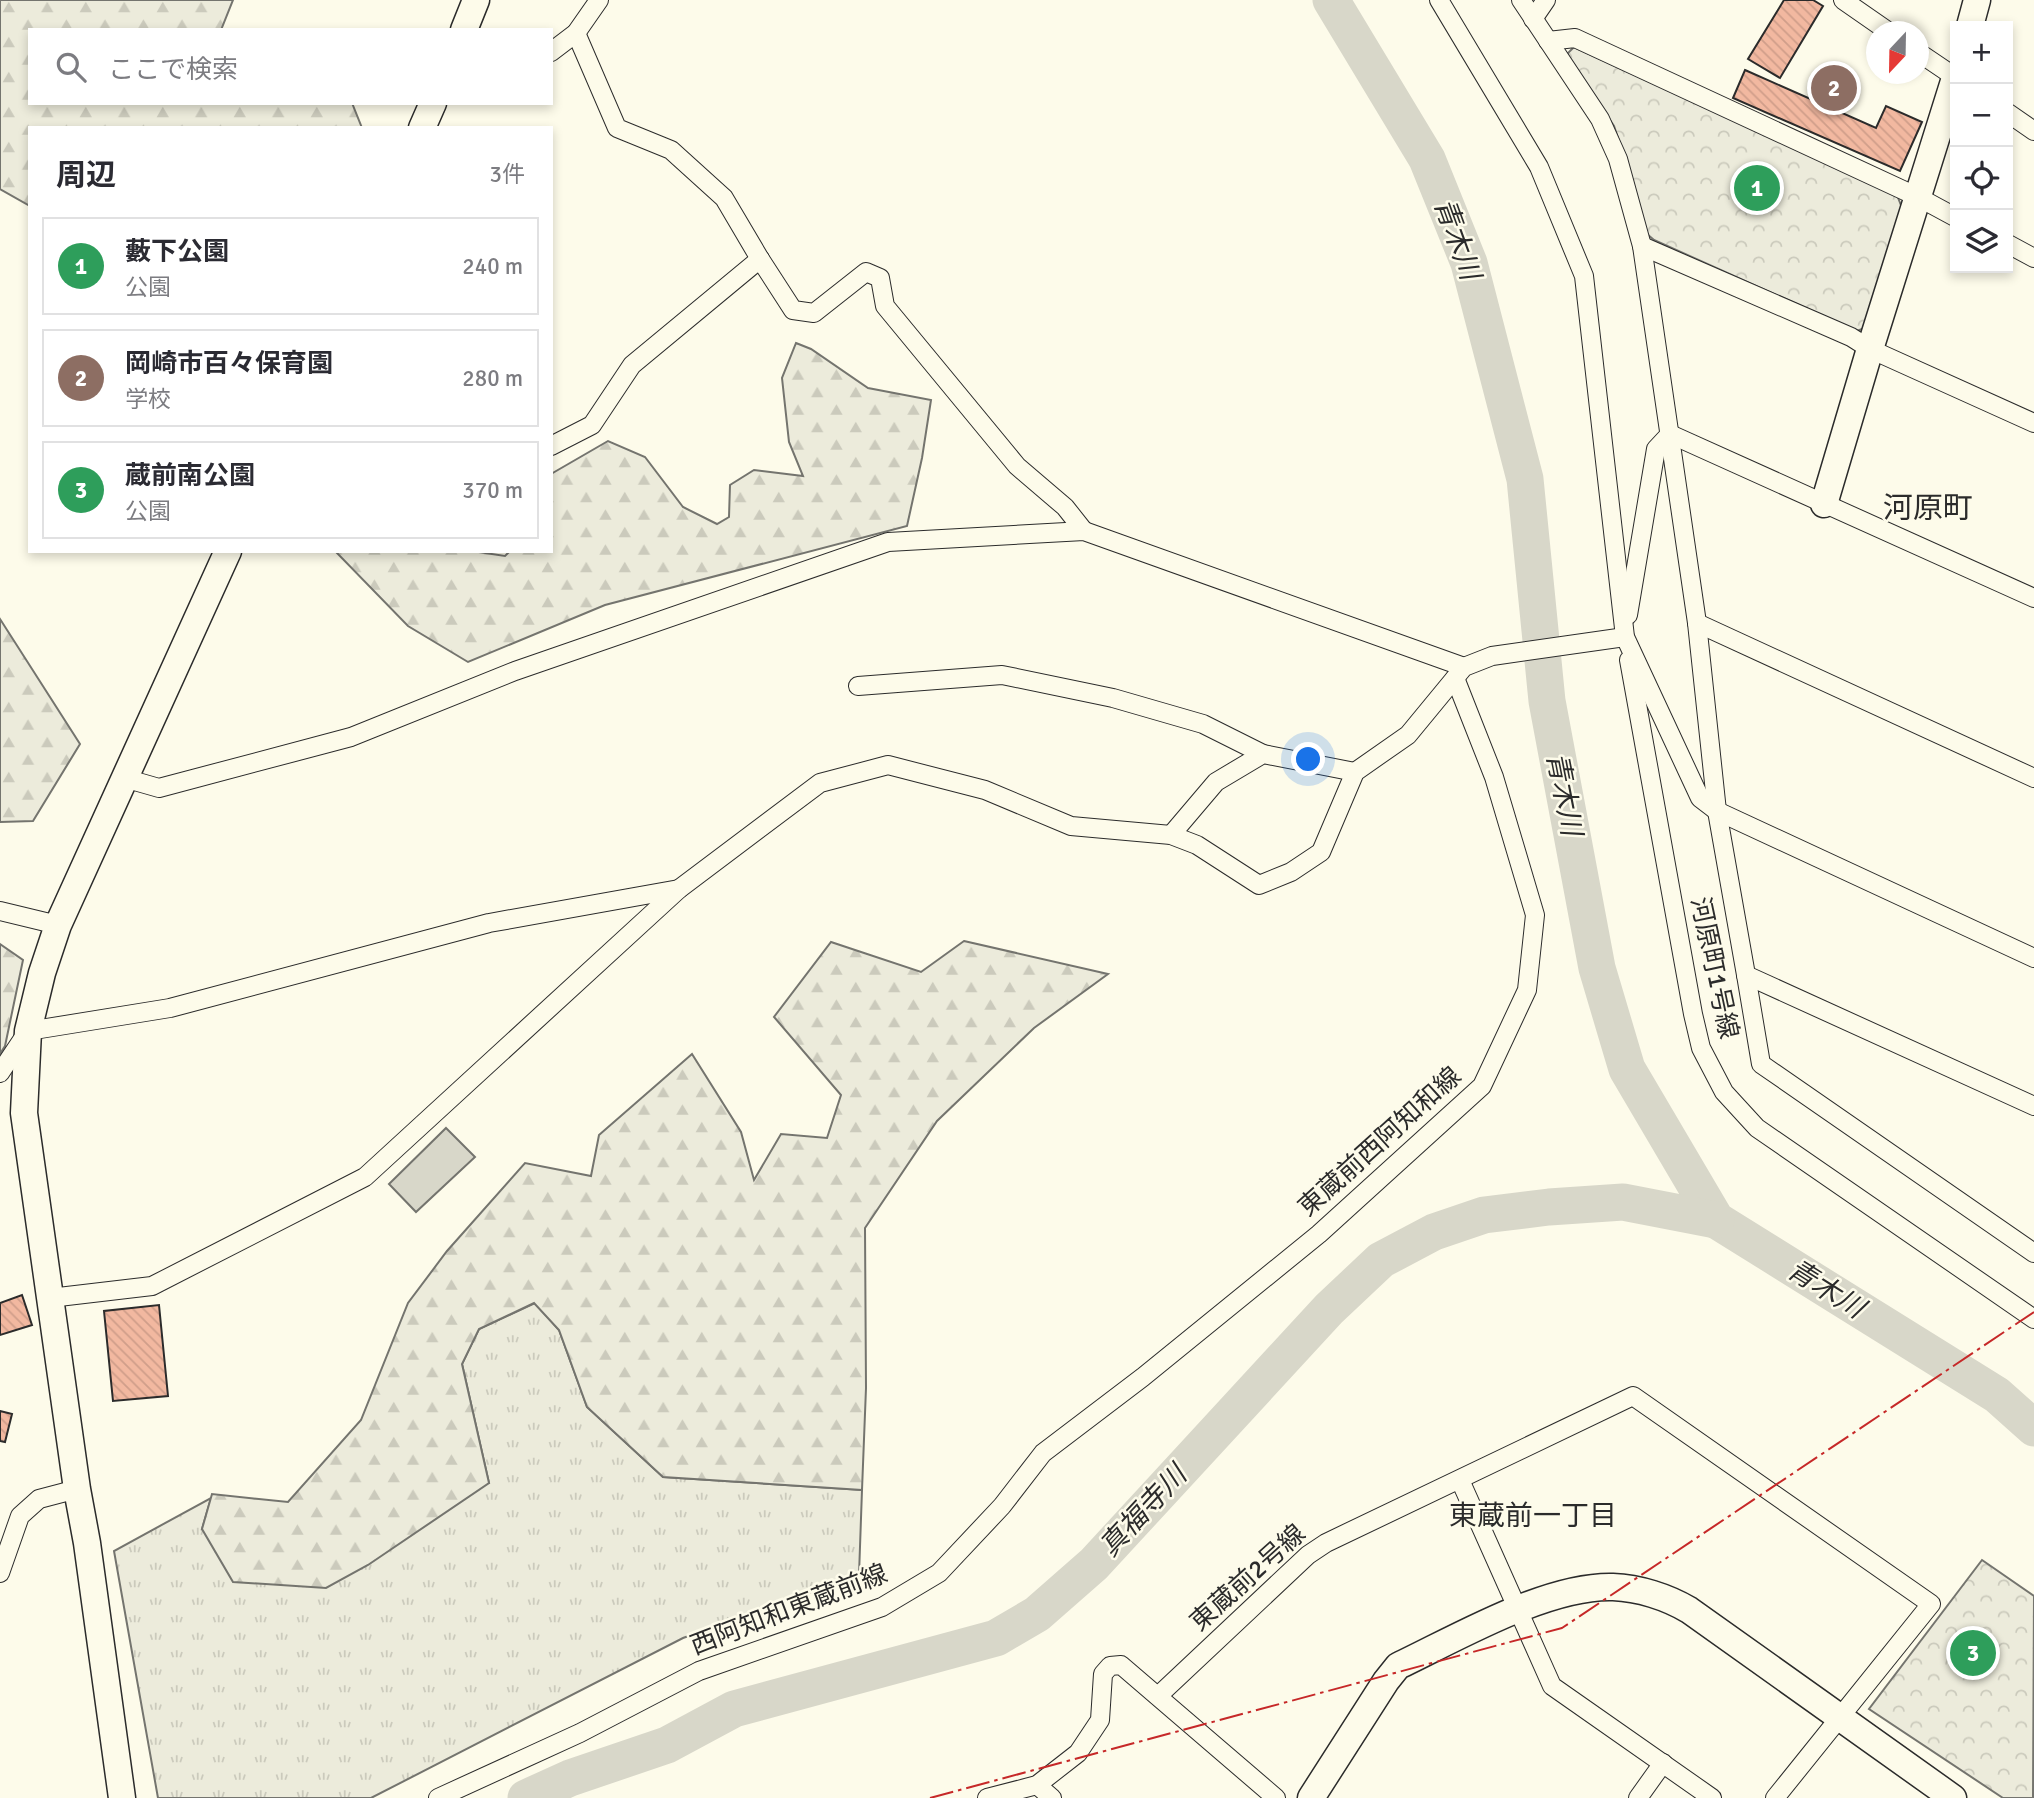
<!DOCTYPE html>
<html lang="ja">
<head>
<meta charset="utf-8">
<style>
  :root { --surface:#fff; --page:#f2f2f3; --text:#2b2b33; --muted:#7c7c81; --line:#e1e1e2; --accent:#0b8043 }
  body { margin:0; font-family:Signika,"Noto Sans JP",sans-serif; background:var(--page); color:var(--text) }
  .controls { position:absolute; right:21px; top:21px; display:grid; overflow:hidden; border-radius:0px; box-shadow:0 4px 10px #0003 }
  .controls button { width:63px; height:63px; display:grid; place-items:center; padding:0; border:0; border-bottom:2px solid var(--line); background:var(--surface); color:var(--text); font:35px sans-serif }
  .compass { position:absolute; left:1866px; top:21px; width:63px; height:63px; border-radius:50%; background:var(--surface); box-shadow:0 4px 10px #0003; rotate:202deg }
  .you { position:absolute; left:1309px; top:760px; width:24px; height:24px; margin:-18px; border:5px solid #fff; border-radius:50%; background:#1a73e8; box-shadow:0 0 0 10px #1a73e833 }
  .badge { display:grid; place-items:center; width:46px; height:46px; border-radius:50%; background:var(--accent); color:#fff; font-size:23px; font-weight:700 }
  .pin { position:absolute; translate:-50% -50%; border:4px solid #fff; box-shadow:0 2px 7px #0006 }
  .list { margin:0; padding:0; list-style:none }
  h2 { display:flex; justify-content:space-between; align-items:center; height:91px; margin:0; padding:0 28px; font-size:30px }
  h2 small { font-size:23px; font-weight:400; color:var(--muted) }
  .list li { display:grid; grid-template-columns:46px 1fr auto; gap:21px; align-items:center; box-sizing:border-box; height:98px; margin:0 14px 14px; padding:0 14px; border:2px solid var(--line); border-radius:0px }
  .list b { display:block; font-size:26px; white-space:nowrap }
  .list p { margin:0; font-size:23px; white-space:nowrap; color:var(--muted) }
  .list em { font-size:23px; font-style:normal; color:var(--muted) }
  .icon { flex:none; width:38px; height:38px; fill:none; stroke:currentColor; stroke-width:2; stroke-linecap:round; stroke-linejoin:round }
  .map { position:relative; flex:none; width:2034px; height:1798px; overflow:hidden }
  .search { position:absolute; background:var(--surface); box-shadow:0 4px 10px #0003; left:28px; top:28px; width:525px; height:77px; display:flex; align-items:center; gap:18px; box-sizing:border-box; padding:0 24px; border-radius:0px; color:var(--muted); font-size:26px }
  .panel { position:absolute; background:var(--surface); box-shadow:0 4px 10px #0003; left:28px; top:126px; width:525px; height:427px; border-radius:0px }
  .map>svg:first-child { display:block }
  .grass { fill:url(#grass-tufts); stroke:#74746e; stroke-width:2 }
  .forest { fill:url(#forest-firs); stroke:#74746e; stroke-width:2 }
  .park { fill:url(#park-crowns); stroke:#74746e; stroke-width:2 }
  .water { fill:#d8d7c9; stroke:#74746e; stroke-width:2 }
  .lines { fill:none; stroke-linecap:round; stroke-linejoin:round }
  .river { stroke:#d8d7c9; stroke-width:37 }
  .building { fill:url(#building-back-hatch); stroke:#2b2b2b; stroke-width:2 }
  .street-casing { stroke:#2b2b2b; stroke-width:20 }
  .secondary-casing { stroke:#2b2b2b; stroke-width:29 }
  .street { stroke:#fdfbea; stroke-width:18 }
  .secondary { stroke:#fdfbea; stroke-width:26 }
  .power { stroke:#c62828; stroke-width:2; stroke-dasharray:24 5 3.5 5; stroke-linecap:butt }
  .labels { text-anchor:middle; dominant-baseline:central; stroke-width:5; stroke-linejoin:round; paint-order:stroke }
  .street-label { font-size:26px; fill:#2b2b2b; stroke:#fdfbea }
  .water-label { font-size:28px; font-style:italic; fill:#2b2b2b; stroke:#fdfbea }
  .neighbourhood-label { font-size:28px; fill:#2b2b2b; stroke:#fdfbea }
  .quarter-label { font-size:30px; fill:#2b2b2b; stroke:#fdfbea }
</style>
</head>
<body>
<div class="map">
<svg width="2034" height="1798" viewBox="0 0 2034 1798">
  <defs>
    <pattern id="grass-tufts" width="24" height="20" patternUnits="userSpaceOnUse" patternTransform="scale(1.75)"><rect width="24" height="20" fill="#ecebdb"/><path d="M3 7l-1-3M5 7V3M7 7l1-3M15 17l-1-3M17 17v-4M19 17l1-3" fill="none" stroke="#cbcabc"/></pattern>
    <pattern id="forest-firs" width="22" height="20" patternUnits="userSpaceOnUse" patternTransform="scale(1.75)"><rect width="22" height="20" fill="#ecebdb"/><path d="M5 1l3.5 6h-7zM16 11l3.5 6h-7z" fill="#cbcabc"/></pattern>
    <pattern id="park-crowns" width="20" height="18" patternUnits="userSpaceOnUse" patternTransform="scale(1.75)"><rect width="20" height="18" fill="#ecebdb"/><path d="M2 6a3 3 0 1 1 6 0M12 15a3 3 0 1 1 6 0" fill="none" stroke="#cbcabc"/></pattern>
    <pattern id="building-back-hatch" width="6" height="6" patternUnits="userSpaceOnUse" patternTransform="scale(1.75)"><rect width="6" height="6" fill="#f2b8a0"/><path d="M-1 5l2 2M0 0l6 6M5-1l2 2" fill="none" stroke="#d09e8a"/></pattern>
  </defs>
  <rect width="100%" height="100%" fill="#fdfbea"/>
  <polygon class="grass" points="535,1303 559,1330 587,1407 663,1477 862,1490 859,1575 683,1638 371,1798 158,1798 114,1551 211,1498 202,1529 489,1483 462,1364 479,1329"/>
  <g class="forest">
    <polygon points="0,0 233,0 221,30 30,30 30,103 352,103 362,128 30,128 30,206 0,189"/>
    <polygon points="796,343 811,349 868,388 931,400 922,458 907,526 605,605 468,662 408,626 336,552 472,551 505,556 510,551 551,551 551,474 608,441 645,457 683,507 717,524 729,517 730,485 754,470 803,476 789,442 782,378"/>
    <polygon points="0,619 80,744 33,821 0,822"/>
    <polygon points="964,941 1108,974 1034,1028 937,1121 865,1228 866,1388 862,1490 663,1477 587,1407 559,1330 534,1303 479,1329 462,1364 489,1483 368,1565 326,1588 233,1582 202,1529 212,1494 288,1502 361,1420 408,1303 447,1251 525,1163 591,1176 599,1135 692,1054 741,1132 754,1180 781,1134 827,1138 841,1095 774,1017 831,942 921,972"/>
    <polygon points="0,944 23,960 5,1046 0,1054"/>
  </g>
  <g class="park">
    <polygon points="1574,47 1897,195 1902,208 1867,327 1857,331 1654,240 1647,234 1632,180 1614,126 1566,55"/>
    <polygon points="1982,1560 2034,1596 2033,1798 2003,1798 1869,1709"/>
  </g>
  <polygon class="water" points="446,1128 475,1157 416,1212 389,1184"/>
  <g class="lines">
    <g class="river">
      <polyline points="1331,0 1427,159 1469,263 1525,479 1547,701 1597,968 1627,1069 1716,1220 1997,1395 2034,1428"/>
      <polyline points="526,1798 570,1778 667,1745 734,1709 996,1638 1037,1614 1094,1564 1329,1309 1381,1260 1434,1232 1484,1215 1549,1207 1623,1202 1716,1220"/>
    </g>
  </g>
  <g class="building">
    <polygon points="1784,0 1813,0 1823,6 1780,78 1748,59"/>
    <polygon points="1745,70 1876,128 1886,106 1922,122 1900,171 1733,98"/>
    <polygon points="22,1295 32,1325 0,1335 0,1303"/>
    <polygon points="159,1305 168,1396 113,1401 104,1311"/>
    <polygon points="0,1411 12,1414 5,1442 0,1441"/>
  </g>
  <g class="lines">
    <g class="street-casing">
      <g id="street">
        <polyline points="1439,0 1539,167 1584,276 1625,637 1700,798 1717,811 2034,958"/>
        <polyline points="1521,0 1600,119 1618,159 1642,246 1697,623 1717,811 1746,975 2034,1106"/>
        <polyline points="1843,0 1889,32"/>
        <polyline points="1533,19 1546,0"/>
        <polyline points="576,33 617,128 671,150 724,198 760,259 793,310 814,313 866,272 880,278 885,306 1017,466 1065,507 1084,531"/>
        <polyline points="1548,41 1575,38 1918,197 1955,217"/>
        <polyline points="551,52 576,33 599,0"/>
        <polyline points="1918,52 1955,77"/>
        <polyline points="2008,113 2034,131"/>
        <polyline points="2008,244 2034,258"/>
        <polyline points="1642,246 1851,337 1870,349 2034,423"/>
        <polyline points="1670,434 2034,598"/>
        <polyline points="551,446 592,425 632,365 760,259"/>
        <polyline points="1628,615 1656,449 1670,434"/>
        <polyline points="1697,623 2034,778"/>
        <polyline points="1629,660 1693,1014 1701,1048 1724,1092 1757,1128 2034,1319"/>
        <polyline points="858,686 1002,675 1113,698 1203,724 1263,754"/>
        <polyline points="124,778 159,788 351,737 515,671 888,542 1084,531 1464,667"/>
        <polyline points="1171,835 1216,782 1263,754 1355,772"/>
        <polyline points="0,911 58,925"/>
        <polyline points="1746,975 1761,1064 2034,1253"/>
        <polyline points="0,1073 28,1031 170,1008 489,923 679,889"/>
        <polyline points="50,1298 152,1286 365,1177 679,889 820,783 888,765 985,790 1071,826 1171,835 1197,845 1259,885 1291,872 1321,852 1355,772 1408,735 1464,667 1492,656 1625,637"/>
        <polyline points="1460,1480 1552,1686 1712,1798"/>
        <polyline points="0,1573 20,1516 39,1499 77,1489"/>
        <polyline points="1158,1696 1308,1555 1326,1543 1633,1396 1931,1604 1775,1798"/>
        <polyline points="1037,1785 1052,1798"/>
        <polyline points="438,1798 580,1733 699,1671 882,1607 939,1573 1002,1506 1043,1453 1143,1377 1319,1234 1482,1086 1527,990 1535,915 1494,777 1455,678"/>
        <polyline points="987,1798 1037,1785 1078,1753 1100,1720 1103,1674 1110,1666 1121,1665 1276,1798"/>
        <polyline points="1638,1798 1663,1763"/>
      </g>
    </g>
    <g class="secondary-casing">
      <g id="secondary">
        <polyline points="1970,26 1977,0"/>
        <polyline points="464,30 476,0"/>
        <polyline points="422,128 433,103"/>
        <polyline points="1824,504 1870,349 1955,78"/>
        <polyline points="122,1798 87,1543 77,1489 24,1113 28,1031 42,973 58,925 228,551"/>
        <path d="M1311 1798 1386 1681 1398 1666C1457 1638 1547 1585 1613 1587 1639 1588 1667 1597 1689 1610L1953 1798"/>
      </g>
    </g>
    <use href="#street" class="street"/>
    <use href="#secondary" class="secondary"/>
    <polyline class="power" points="930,1798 1562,1628 2034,1312"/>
  </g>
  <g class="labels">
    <g class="street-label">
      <text transform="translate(1714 968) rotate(78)">河原町1号線</text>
      <text transform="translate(1380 1142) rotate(-42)">東蔵前西阿知和線</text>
      <text transform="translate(1248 1578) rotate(-42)">東蔵前2号線</text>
      <text transform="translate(789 1610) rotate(-21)">西阿知和東蔵前線</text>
    </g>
    <g class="water-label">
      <text transform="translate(1457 239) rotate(70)">青木川</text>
      <text transform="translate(1564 794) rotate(79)">青木川</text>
      <text transform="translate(1826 1289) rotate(32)">青木川</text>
      <text transform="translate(1143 1511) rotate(-47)">真福寺川</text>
    </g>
    <g class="neighbourhood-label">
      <text x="1533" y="1516">東蔵前一丁目</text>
    </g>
    <g class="quarter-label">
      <text x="1928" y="508">河原町</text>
    </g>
  </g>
</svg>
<div class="controls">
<button>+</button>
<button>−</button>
<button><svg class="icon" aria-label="locate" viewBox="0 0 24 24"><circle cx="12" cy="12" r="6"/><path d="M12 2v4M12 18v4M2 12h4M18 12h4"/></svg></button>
<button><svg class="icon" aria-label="layers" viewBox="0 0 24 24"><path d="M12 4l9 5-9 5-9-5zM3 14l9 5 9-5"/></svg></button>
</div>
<svg class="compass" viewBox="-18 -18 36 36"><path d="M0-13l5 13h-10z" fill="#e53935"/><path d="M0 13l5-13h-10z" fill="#7c7c81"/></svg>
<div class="you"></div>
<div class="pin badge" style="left:1757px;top:188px;background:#2e9e5b">1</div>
<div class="pin badge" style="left:1834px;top:88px;background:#8d6e63">2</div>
<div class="pin badge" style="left:1973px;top:1653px;background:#2e9e5b">3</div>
<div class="search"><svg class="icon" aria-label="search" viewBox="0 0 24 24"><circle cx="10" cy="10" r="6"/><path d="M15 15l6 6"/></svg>ここで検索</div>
<section class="panel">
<h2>周辺<small>3件</small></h2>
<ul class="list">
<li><span class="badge" style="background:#2e9e5b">1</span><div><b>藪下公園</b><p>公園</p></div><em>240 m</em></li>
<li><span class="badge" style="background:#8d6e63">2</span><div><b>岡崎市百々保育園</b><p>学校</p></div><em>280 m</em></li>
<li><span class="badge" style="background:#2e9e5b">3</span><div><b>蔵前南公園</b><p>公園</p></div><em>370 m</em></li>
</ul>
</section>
</div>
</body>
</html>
